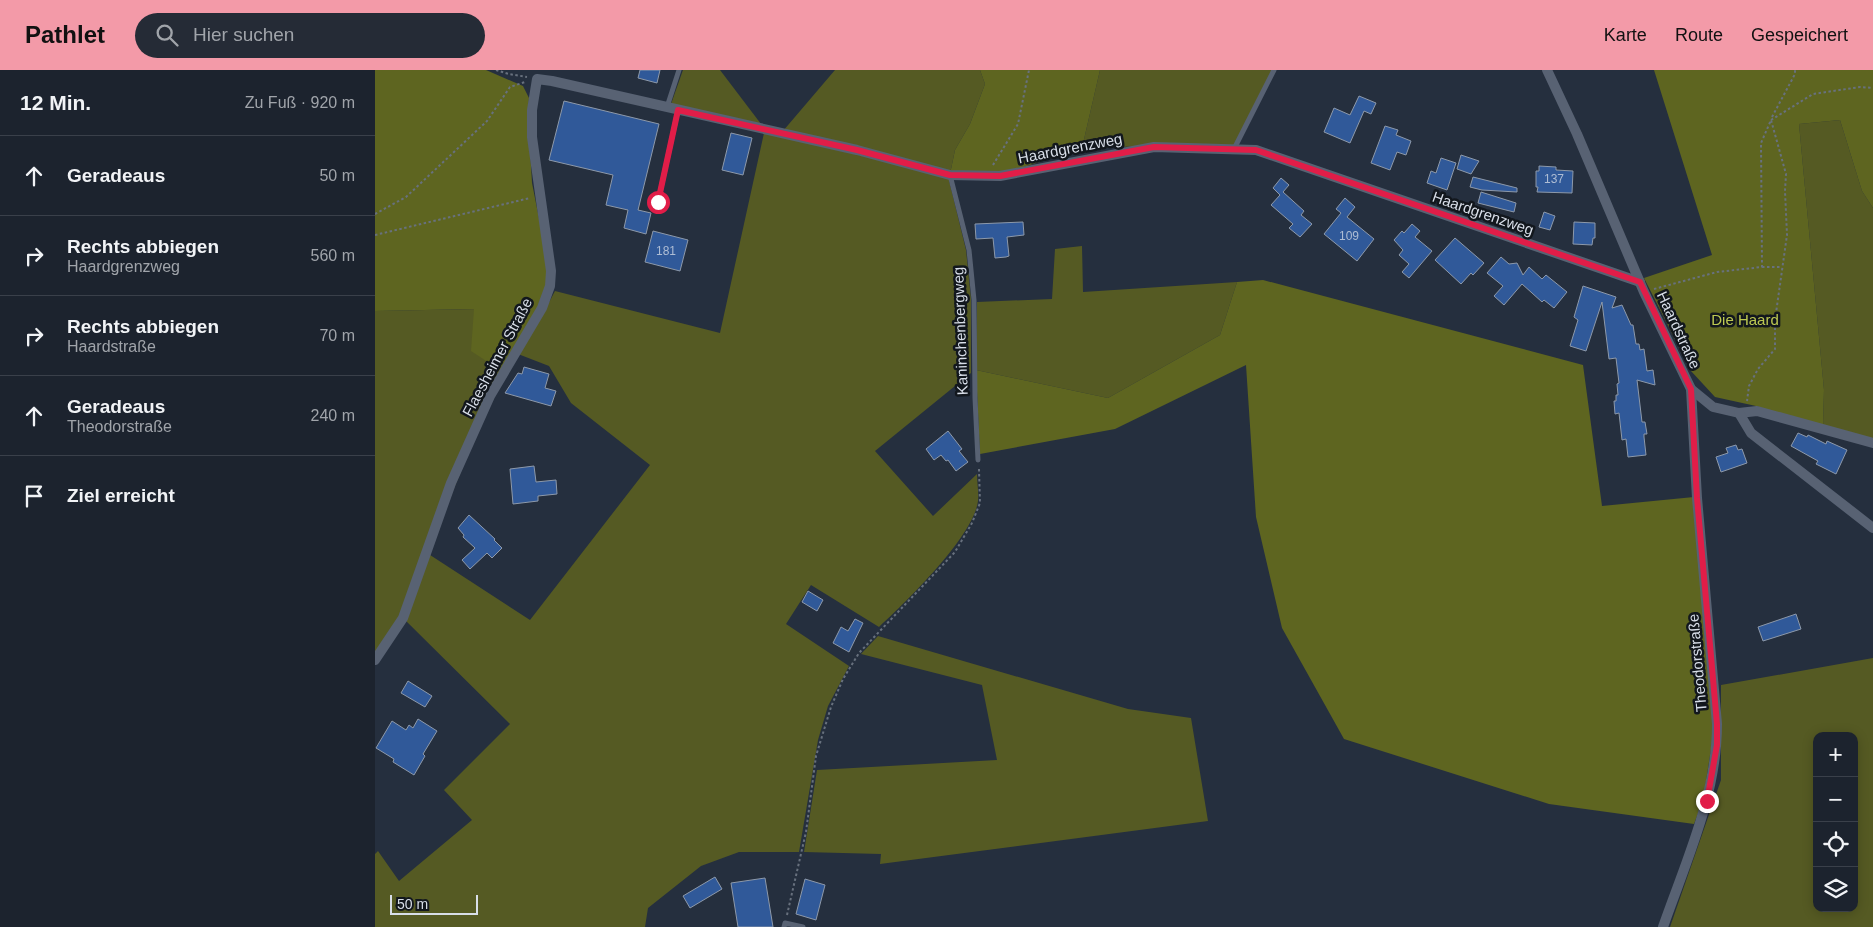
<!DOCTYPE html>
<html lang="de">
<head>
<meta charset="utf-8">
<style>
  :root { --surface:#1c232e; --page:#252b36; --text:#f1f3f6; --muted:#a0a4aa; --line:#3a404a; --accent:#f39aa8 }
  body { margin:0; font-family:Helvetica,sans-serif; background:var(--page); color:var(--text) }
  .controls { position:absolute; right:15px; bottom:15px; display:grid; overflow:hidden; border-radius:10px; box-shadow:0 2px 12px #0003 }
  .controls button { width:45px; height:45px; display:grid; place-items:center; padding:0; border:0; border-bottom:1px solid var(--line); background:var(--surface); color:var(--text); font:25px sans-serif }
  .scale { position:absolute; left:15px; bottom:12px; width:88px; box-sizing:border-box; padding-left:5px; border:2px solid #d8dee8; border-top:0; font-size:14px; line-height:18px; white-space:nowrap; color:#d8dee8; -webkit-text-stroke:4px #12171d; paint-order:stroke }
  .stop { position:absolute; width:15px; height:15px; margin:-11px; border:4px solid #e11d48; border-radius:50%; background:#fff }
  .stop.end { background:#e11d48; border-color:#fff; box-shadow:0 1px 5px #0008 }
  .list { margin:0; padding:0; list-style:none }
  h2 { display:flex; justify-content:space-between; align-items:center; height:65px; margin:0; padding:0 20px; font-size:21px }
  h2 small { font-size:16px; font-weight:400; color:var(--muted) }
  .list li { display:grid; grid-template-columns:32px 1fr auto; gap:15px; align-items:center; box-sizing:border-box; height:80px; padding:0 20px; border-top:1px solid var(--line) }
  .list b { display:block; font-size:19px; white-space:nowrap }
  .list p { margin:0; font-size:16px; white-space:nowrap; color:var(--muted) }
  .list em { font-size:16px; font-style:normal; color:var(--muted) }
  .icon { flex:none; width:28px; height:28px; fill:none; stroke:currentColor; stroke-width:2; stroke-linecap:round; stroke-linejoin:round }
  .map { position:relative; flex:none; width:1498px; height:857px; overflow:hidden }
  header { display:flex; align-items:center; gap:30px; box-sizing:border-box; height:70px; padding:0 25px; background:var(--accent); color:#111 }
  header strong { font-size:24px }
  nav { display:flex; gap:28px; margin-inline-start:auto; font-size:18px }
  .search { width:350px; height:45px; background:var(--page); display:flex; align-items:center; gap:12px; box-sizing:border-box; padding:0 18px; border-radius:28px; color:var(--muted); font-size:19px }
  main { display:flex }
  aside { flex:1; background:var(--surface) }
  .map>svg:first-child { display:block }
  .green { fill:#555a23; fill-rule:evenodd }
  .forest { fill:#5e6520 }
  .building { fill:#305999; stroke:#8d99aa }
  .lines { fill:none; stroke-linecap:round; stroke-linejoin:round }
  .path { stroke:#68717e; stroke-width:2; stroke-dasharray:2.5 2.5; stroke-linecap:butt }
  .lane { stroke:#586273; stroke-width:5 }
  .street { stroke:#586273; stroke-width:10 }
  .route { stroke:#e11d48; stroke-width:6 }
  .labels { text-anchor:middle; dominant-baseline:central; stroke-width:5; stroke-linejoin:round; paint-order:stroke }
  .number-label { font-size:12px; fill:#aebdd4 }
  .street-label { font-size:15px; fill:#d8dee8; stroke:#12171d }
  .park-label { font-size:15px; fill:#bdc952; stroke:#12171d }
</style>
</head>
<body>
<header>
<strong>Pathlet</strong>
<div class="search"><svg class="icon" aria-label="search" viewBox="0 0 24 24"><circle cx="10" cy="10" r="6"/><path d="M15 15l6 6"/></svg>Hier suchen</div>
<nav><a>Karte</a><a>Route</a><a>Gespeichert</a></nav>
</header>
<main>
<aside>
<h2>12 Min.<small>Zu Fuß · 920 m</small></h2>
<ul class="list">
<li><svg class="icon" aria-label="ahead" viewBox="0 0 24 24"><path d="M12 20V5M6 11l6-6 6 6"/></svg><div><b>Geradeaus</b></div><em>50 m</em></li>
<li><svg class="icon" aria-label="right" viewBox="0 0 24 24"><path d="M7 20v-9h11M14 6l5 5-5 5"/></svg><div><b>Rechts abbiegen</b><p>Haardgrenzweg</p></div><em>560 m</em></li>
<li><svg class="icon" aria-label="right" viewBox="0 0 24 24"><path d="M7 20v-9h11M14 6l5 5-5 5"/></svg><div><b>Rechts abbiegen</b><p>Haardstraße</p></div><em>70 m</em></li>
<li><svg class="icon" aria-label="ahead" viewBox="0 0 24 24"><path d="M12 20V5M6 11l6-6 6 6"/></svg><div><b>Geradeaus</b><p>Theodorstraße</p></div><em>240 m</em></li>
<li><svg class="icon" aria-label="arrive" viewBox="0 0 24 24"><path d="M6 21V4h12l-3 4 3 4H6"/></svg><div><b>Ziel erreicht</b></div></li>
</ul>
</aside>
<div class="map">
<svg width="1498" height="857" viewBox="0 0 1498 857">
  <rect width="100%" height="100%" fill="#252f3e"/>
  <g class="green">
    <polygon points="308,0 345,0 386,54 296,34"/>
    <polygon points="460,0 605,0 610,14 595,54 580,80 575,104 408,61"/>
    <polygon points="725,0 897,0 859,76 778,76 707,78"/>
    <polygon points="1465,50 1487,121 1498,138 1498,369 1448,355 1449,320 1424,54"/>
    <path d="M389 63 573 106 591 180 596 229V303L500 381 558 446 602 404C602 413 604 423 603 431 599 466 530 533 504 557L436 515 411 554 474 596 453 636 443 670 424 782H364L326 796 273 838 270 857H0V784L3 781 24 811 97 750 69 720 135 654 29 549 52 483 155 550 275 395 196 333 174 296 143 284 170 240 180 221 345 263Z"/>
    <polygon points="707,176 708,222 862,212 845,265 733,328 601,300 602,232 677,229 680,179"/>
    <polygon points="100,239 128,302 25,546 0,586 0,241"/>
    <polygon points="503,566 753,639 816,648 833,751 505,794 506,784 429,782 442,700 622,690 607,615 486,584"/>
    <path d="M1498 588V857H1295L1346 710V615ZM1442 666H1479V838H1442Z"/>
  </g>
  <g class="forest">
    <polygon points="0,0 111,0 148,16 154,28 153,44 157,113 175,204 165,239 128,302 96,281 99,239 0,241"/>
    <polygon points="605,0 725,0 707,78 624,105 575,104 580,80 595,54 610,14"/>
    <polygon points="1279,0 1498,0 1498,138 1487,121 1465,50 1424,54 1449,320 1448,355 1413,347 1381,336 1340,327 1316,301 1269,208 1337,185"/>
    <polygon points="888,210 1208,295 1227,436 1319,427 1340,654 1328,730 1319,754 1174,734 969,669 907,558 881,447 871,295 740,359 605,384 601,300 733,328 845,265 862,212"/>
  </g>
  <g class="building">
    <polygon points="265,0 285,0 282,13 263,8"/>
    <polygon points="984,26 1001,33 996,44 989,41 975,73 949,62 959,38 975,45"/>
    <polygon points="189,31 284,54 263,140 276,143 271,164 249,158 253,140 231,135 238,105 174,90"/>
    <polygon points="1010,56 1023,60 1021,65 1036,71 1031,85 1022,82 1015,100 996,93"/>
    <polygon points="356,63 377,68 368,105 347,100"/>
    <polygon points="1086,85 1104,91 1096,104 1082,99"/>
    <polygon points="1066,88 1081,93 1072,120 1052,113 1056,101 1061,103"/>
    <polygon points="1164,96 1181,97 1181,100 1198,101 1197,123 1162,122 1163,117 1161,117 1161,101 1164,101"/>
    <polygon points="1098,107 1142,118 1142,122 1107,120 1095,117"/>
    <polygon points="906,108 914,115 908,122 929,141 926,145 937,154 925,167 914,158 918,154 896,135 905,125 898,118"/>
    <polygon points="1106,122 1141,133 1139,142 1103,133"/>
    <polygon points="970,128 980,137 972,147 999,169 982,191 949,164 966,143 961,139"/>
    <polygon points="1169,142 1180,146 1175,160 1164,157"/>
    <polygon points="648,152 649,165 632,167 634,186 631,187 620,188 618,168 601,169 600,154"/>
    <polygon points="1199,152 1220,153 1220,168 1218,168 1217,175 1198,174"/>
    <polygon points="1037,154 1045,161 1040,167 1057,181 1034,208 1027,202 1034,194 1024,185 1028,180 1019,170 1027,161 1029,163"/>
    <polygon points="278,161 313,170 305,201 270,192"/>
    <polygon points="1080,168 1109,193 1098,205 1096,203 1086,214 1060,190"/>
    <polygon points="1126,187 1134,194 1142,193 1148,205 1154,197 1167,209 1171,205 1192,222 1179,238 1169,230 1167,232 1147,214 1129,235 1119,226 1128,216 1112,203"/>
    <polygon points="1208,216 1241,227 1237,238 1247,235 1256,255 1258,255 1261,274 1264,274 1265,280 1269,279 1272,301 1278,300 1280,315 1262,310 1267,352 1270,352 1272,364 1269,364 1269,367 1271,385 1253,387 1251,369 1247,370 1244,343 1240,344 1239,331 1241,331 1241,325 1243,325 1242,314 1244,313 1241,288 1234,289 1227,232 1211,281 1195,276 1203,250 1199,247"/>
    <polygon points="149,297 174,304 170,318 181,321 176,336 130,323 143,303 147,304"/>
    <polygon points="573,361 587,379 584,381 593,392 581,401 573,390 571,391 566,385 559,390 551,379"/>
    <polygon points="1423,363 1432,367 1433,365 1451,374 1452,371 1472,380 1461,404 1441,394 1443,391 1416,376"/>
    <polygon points="1361,375 1363,380 1367,379 1372,393 1346,402 1341,387 1353,383 1351,378"/>
    <polygon points="159,396 161,412 181,410 182,424 163,426 163,431 138,434 135,399"/>
    <polygon points="94,445 120,469 119,470 127,478 117,488 112,483 95,499 87,490 100,478 88,467 89,465 83,458"/>
    <polygon points="433,521 448,530 442,541 427,532"/>
    <polygon points="1421,544 1426,559 1388,571 1383,557"/>
    <polygon points="480,549 488,553 474,582 458,573 466,557 473,561"/>
    <polygon points="33,611 57,626 50,637 26,623"/>
    <polygon points="43,649 62,661 48,684 50,686 39,705 18,692 19,689 1,678 17,651 31,660 34,655 38,658"/>
    <polygon points="340,807 347,819 315,838 308,826"/>
    <polygon points="390,808 398,857 363,857 356,813"/>
    <polygon points="430,809 450,815 441,850 421,844"/>
  </g>
  <g class="lines">
    <g class="path">
      <polyline points="121,0 134,4 152,7"/>
      <polyline points="1397,47 1420,4 1420,0"/>
      <polyline points="1396,50 1438,24 1485,17 1498,18"/>
      <polyline points="618,95 643,54 654,0"/>
      <polyline points="0,144 31,127 112,51 135,17 150,12"/>
      <polyline points="0,165 155,128"/>
      <polyline points="1387,197 1407,197"/>
      <polyline points="1279,219 1342,202 1387,197 1386,73 1396,50 1411,104 1410,121 1412,165 1400,250 1400,279 1383,299 1374,316 1372,331"/>
      <polyline points="412,845 431,762 441,686 456,637 468,609 484,583 580,482 597,453 605,433 604,399"/>
    </g>
    <g class="lane">
      <polyline points="292,37 304,0"/>
      <polyline points="859,79 899,0"/>
      <polyline points="575,105 594,180 599,230 600,328 603,390"/>
      <polyline points="283,132 303,40"/>
      <polyline points="409,857 410,853 428,857"/>
    </g>
    <g class="street">
      <polyline points="1172,0 1202,64 1269,222 1316,319 1338,337 1364,343 1382,341 1498,373"/>
      <polyline points="1364,343 1376,363 1498,458"/>
      <polyline points="0,590 28,548 76,413 115,326 167,238 175,216 176,201 157,67 157,40 162,9 177,11 482,80 575,105 625,106 779,77 881,80 1265,212"/>
      <path d="M1288 857C1311 791 1342 725 1342 654L1322 428 1316 319"/>
    </g>
  </g>
  <g class="lines">
    <polyline class="route" points="283,132 303,40 482,80 575,105 625,106 779,77 881,80 1265,212 1316,319 1322,428 1342,654 1342,675 1332,731"/>
  </g>
  <g class="labels">
    <g class="number-label">
      <text x="1179" y="109">137</text>
      <text x="974" y="166">109</text>
      <text x="291" y="181">181</text>
    </g>
    <g class="street-label">
      <text transform="translate(695 78) rotate(-11)">Haardgrenzweg</text>
      <text transform="translate(1108 143) rotate(19)">Haardgrenzweg</text>
      <text transform="translate(1304 260) rotate(65)">Haardstraße</text>
      <text transform="translate(585 261) rotate(-92)">Kaninchenbergweg</text>
      <text transform="translate(122 287) rotate(-62)">Flaesheimer Straße</text>
      <text transform="translate(1322 593) rotate(-95)">Theodorstraße</text>
    </g>
    <g class="park-label">
      <text x="1370" y="249">Die Haard</text>
    </g>
  </g>
</svg>
<div class="controls">
<button>+</button>
<button>−</button>
<button><svg class="icon" aria-label="locate" viewBox="0 0 24 24"><circle cx="12" cy="12" r="6"/><path d="M12 2v4M12 18v4M2 12h4M18 12h4"/></svg></button>
<button><svg class="icon" aria-label="layers" viewBox="0 0 24 24"><path d="M12 4l9 5-9 5-9-5zM3 14l9 5 9-5"/></svg></button>
</div>
<div class="scale">50 m</div>
<div class="stop" style="left:283px;top:132px"></div>
<div class="stop end" style="left:1332px;top:731px"></div>
</div>
</main>
</body>
</html>
